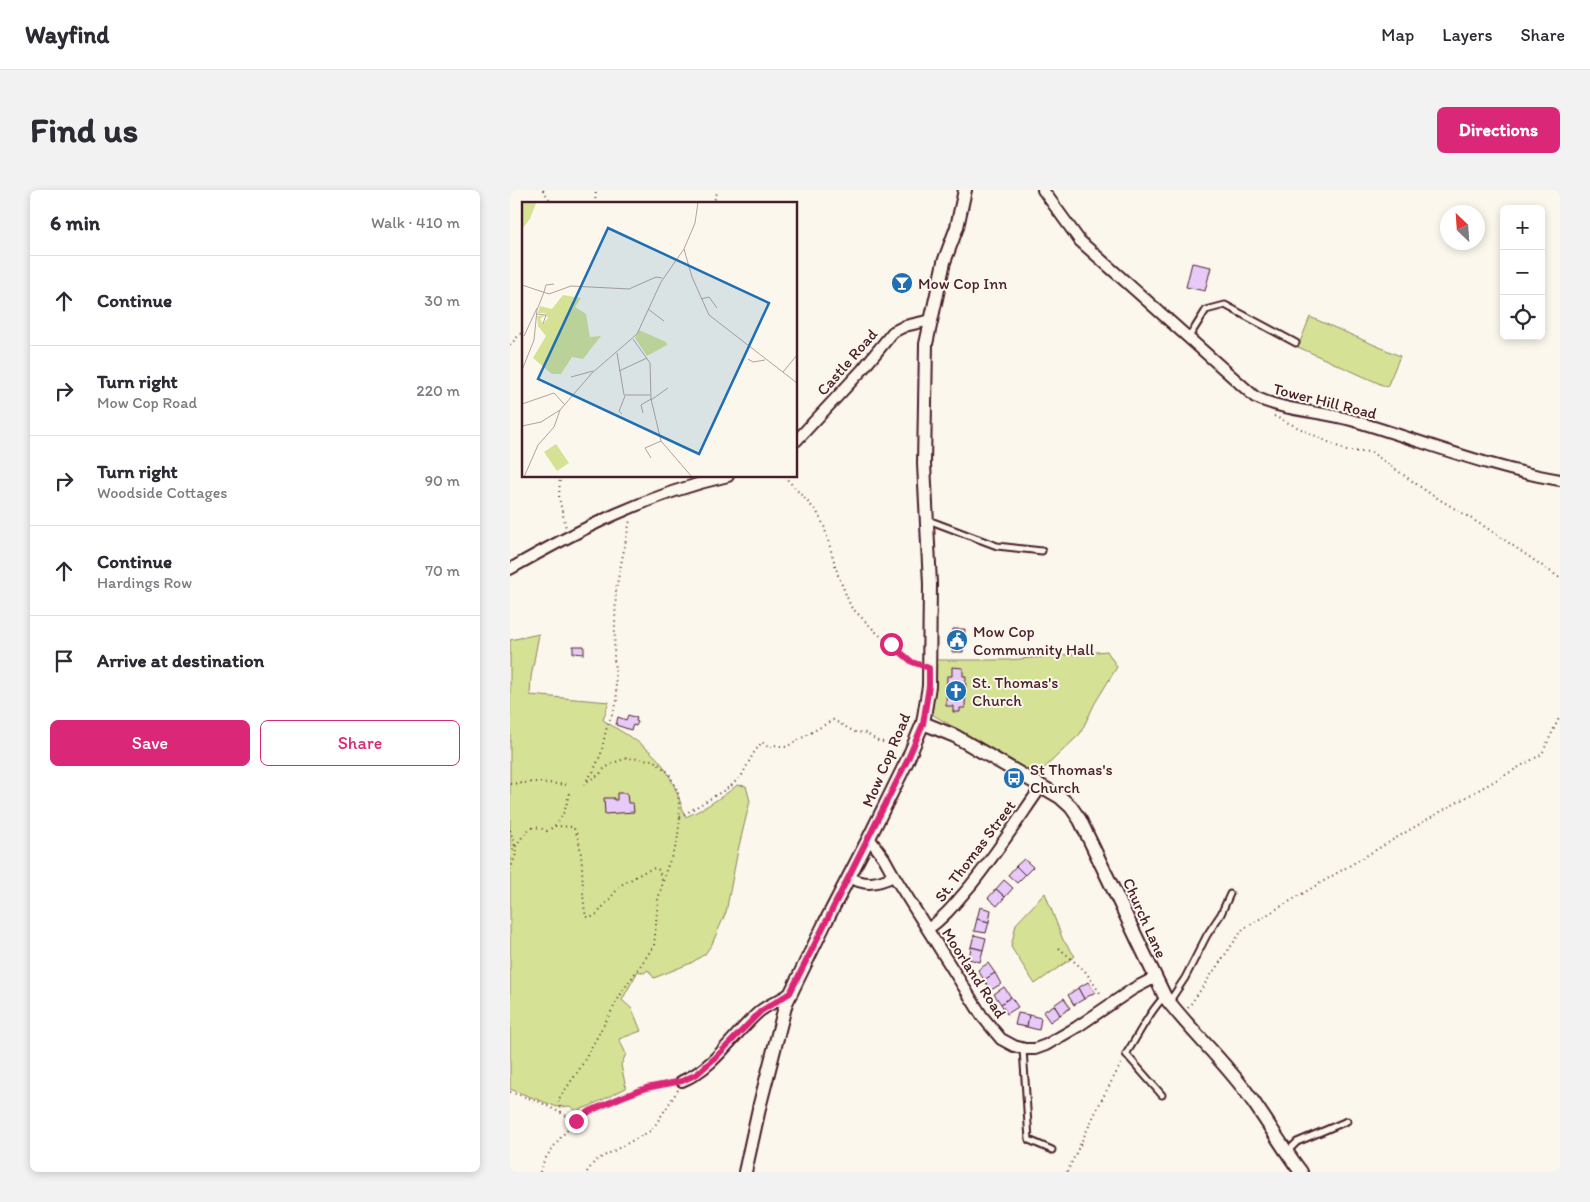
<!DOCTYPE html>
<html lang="en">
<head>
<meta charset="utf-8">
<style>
  :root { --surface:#fff; --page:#f2f2f3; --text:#2b2b33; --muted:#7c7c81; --line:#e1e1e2; --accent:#db2777 }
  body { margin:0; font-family:Itim,sans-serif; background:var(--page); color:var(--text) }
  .controls { position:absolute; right:15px; top:15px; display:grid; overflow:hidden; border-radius:8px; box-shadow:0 2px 8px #0003 }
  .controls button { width:45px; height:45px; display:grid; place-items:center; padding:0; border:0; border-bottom:1px solid var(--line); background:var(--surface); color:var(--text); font:25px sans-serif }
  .compass { position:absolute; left:930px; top:15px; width:45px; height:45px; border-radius:50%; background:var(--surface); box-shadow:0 2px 8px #0003; rotate:335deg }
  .stop { position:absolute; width:15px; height:15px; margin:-11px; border:4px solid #db2777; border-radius:50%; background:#fff }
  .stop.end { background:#db2777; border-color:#fff; box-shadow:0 1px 5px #0008 }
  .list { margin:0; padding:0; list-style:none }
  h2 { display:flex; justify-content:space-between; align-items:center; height:65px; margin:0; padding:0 20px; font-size:21px }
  h2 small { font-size:16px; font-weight:400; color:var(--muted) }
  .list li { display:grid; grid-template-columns:32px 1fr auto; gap:15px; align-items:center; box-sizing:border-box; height:90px; padding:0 20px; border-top:1px solid var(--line) }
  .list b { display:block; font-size:19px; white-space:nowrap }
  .list p { margin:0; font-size:16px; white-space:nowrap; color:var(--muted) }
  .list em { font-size:16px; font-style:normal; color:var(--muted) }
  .actions { display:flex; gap:10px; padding:15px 20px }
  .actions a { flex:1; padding:11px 0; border:1px solid var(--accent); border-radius:8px; text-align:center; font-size:18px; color:var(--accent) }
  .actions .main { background:var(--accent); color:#fff }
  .icon { flex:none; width:28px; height:28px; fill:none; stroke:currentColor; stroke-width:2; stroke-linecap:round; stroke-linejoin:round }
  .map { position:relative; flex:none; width:1050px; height:982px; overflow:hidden; border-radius:8px }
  header { display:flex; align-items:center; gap:30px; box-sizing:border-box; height:70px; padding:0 25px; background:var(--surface); border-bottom:1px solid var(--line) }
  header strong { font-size:24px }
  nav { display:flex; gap:28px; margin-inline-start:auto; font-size:18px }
  .intro { display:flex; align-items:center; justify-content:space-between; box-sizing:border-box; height:120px; padding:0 30px }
  h1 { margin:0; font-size:35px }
  .button { padding:12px 22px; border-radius:8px; background:var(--accent); color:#fff; font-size:18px; font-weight:700 }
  main { display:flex; gap:30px; padding:0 30px }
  aside { flex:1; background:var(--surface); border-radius:8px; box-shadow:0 2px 8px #0003 }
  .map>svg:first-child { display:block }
  .green { fill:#d5e295; stroke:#908060 }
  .building { fill:#e7caf8; stroke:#4a1f2b }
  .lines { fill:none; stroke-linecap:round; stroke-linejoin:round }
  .service-casing { stroke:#4a1f2b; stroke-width:9 }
  .minor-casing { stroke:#4a1f2b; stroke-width:14 }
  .tertiary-casing { stroke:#4a1f2b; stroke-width:16 }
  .path { stroke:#4a1f2b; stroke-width:2; stroke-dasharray:1 4; stroke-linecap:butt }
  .service { stroke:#fbf7ec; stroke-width:5 }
  .minor { stroke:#fbf7ec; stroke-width:10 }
  .tertiary { stroke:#fbf7ec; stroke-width:12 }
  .route { stroke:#db2777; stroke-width:6 }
  .labels { text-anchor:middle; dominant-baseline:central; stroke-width:4; stroke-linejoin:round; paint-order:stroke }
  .poi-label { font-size:16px; fill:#4a1f2b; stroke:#fbf7ec; text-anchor:start }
  .street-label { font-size:16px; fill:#4a1f2b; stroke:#fbf7ec }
  .inset-road { fill:none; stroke:#b4a19f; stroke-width:1 }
  .view { fill:#1f6fb2; fill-opacity:0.15; stroke:#1f6fb2; stroke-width:2.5 }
  .inset-edge { fill:none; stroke:#4a1f2b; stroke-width:2.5 }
</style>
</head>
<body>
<header>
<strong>Wayfind</strong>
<nav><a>Map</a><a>Layers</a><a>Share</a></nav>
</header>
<div class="intro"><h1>Find us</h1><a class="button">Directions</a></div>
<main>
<aside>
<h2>6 min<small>Walk · 410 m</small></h2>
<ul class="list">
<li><svg class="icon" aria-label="ahead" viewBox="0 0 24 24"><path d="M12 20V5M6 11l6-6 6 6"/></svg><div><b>Continue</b></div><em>30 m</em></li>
<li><svg class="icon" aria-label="right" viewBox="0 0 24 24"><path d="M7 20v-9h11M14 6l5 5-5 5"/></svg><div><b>Turn right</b><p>Mow Cop Road</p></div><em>220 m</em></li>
<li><svg class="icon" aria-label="right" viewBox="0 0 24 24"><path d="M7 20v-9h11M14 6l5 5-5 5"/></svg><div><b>Turn right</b><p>Woodside Cottages</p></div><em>90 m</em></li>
<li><svg class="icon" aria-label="ahead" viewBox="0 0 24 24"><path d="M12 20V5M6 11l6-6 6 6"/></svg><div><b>Continue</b><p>Hardings Row</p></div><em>70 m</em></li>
<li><svg class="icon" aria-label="arrive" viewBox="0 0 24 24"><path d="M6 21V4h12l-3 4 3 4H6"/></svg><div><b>Arrive at destination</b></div></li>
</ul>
<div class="actions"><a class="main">Save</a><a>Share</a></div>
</aside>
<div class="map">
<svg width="1050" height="982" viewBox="0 0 1050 982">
  <rect width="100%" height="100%" fill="#fbf7ec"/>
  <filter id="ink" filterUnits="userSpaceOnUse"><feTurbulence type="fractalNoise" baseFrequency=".02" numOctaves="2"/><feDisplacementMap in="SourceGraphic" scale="10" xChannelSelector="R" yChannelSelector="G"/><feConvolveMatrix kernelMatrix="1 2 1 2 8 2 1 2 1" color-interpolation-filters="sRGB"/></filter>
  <g filter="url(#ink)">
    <g class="green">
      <polygon points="800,127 890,166 877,197 788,157"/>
      <path d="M29 444 21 487 20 505 99 512 93 530C114 544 140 556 154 577 164 592 170 610 175 627 186 624 219 603 227 595L236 596 240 611 228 660 216 722 202 754 195 764 181 773 144 788 138 780 134 783 128 781 112 810 122 819 131 841 109 849 116 864 111 875 116 898 80 916 66 921 60 916 47 917 0 899V450Z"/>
      <polygon points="597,461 607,477 585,513 570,544 526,586 420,523 423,470 499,470"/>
      <polygon points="535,703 553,750 565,766 525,794 501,757 506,734"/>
    </g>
    <g class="building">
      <polygon points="682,73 701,77 695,101 676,97"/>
      <polygon points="443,439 455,439 453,462 442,462 443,454 441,454"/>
      <polygon points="63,456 74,456 74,464 63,463"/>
      <polygon points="442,477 453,478 453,486 456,486 455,518 450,518 450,522 443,522 443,516 436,516 437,486 442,486"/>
      <polygon points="118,525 127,528 126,531 128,532 126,536 123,535 121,540 106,535 108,527 116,530"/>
      <polygon points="107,603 117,603 118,613 123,613 124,622 95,624 94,608 104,608 104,610 107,610"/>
      <polygon points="514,669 523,677 515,685 506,676"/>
      <polygon points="506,676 515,685 507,693 498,685"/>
      <polygon points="494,690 503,698 495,707 486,699"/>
      <polygon points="486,699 495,707 487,716 478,708"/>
      <polygon points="470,717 481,720 479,732 467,729"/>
      <polygon points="467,729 479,732 476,743 464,741"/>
      <polygon points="464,745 476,748 473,760 461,757"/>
      <polygon points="461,757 473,760 470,772 459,769"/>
      <polygon points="478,773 485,783 474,790 468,780"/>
      <polygon points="485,783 491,794 481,800 474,790"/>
      <polygon points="578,792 585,802 574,809 568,798"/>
      <polygon points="494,797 501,807 491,814 484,804"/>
      <polygon points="568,798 574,809 564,815 558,805"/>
      <polygon points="501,807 508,817 497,824 491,814"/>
      <polygon points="554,808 560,818 550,825 544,815"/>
      <polygon points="544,815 550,825 540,832 533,822"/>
      <polygon points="508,823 519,825 517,837 505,835"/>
      <polygon points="519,825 531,828 529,840 517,837"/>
    </g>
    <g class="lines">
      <g class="service-casing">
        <g id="service">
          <polyline points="679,147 696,120 715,115 786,153"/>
          <polyline points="418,330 487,356 532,361"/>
          <polyline points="659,812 675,788 697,745 711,724 720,704"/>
          <polyline points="513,859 519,950 542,960"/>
          <path d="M652 905 616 864C629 845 638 823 654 807"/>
          <polyline points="777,962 787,952 837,931"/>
        </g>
      </g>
      <g class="minor-casing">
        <g id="minor">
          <path d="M533 0 570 51 745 207C775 221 809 221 841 230 910 250 978 278 1050 290"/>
          <polyline points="286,251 352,180 383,142 395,136 421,130"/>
          <path d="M0 379C70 339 139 304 218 286"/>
          <polyline points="359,648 374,668 384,686 472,826 491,849 504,856 515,859 525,859 536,855 567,837 623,799 644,788"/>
          <path d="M339 687C355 696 367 694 384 686"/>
          <path d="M418 739C435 727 447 711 461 695 486 664 508 630 531 597"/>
          <path d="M172 891C207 876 222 845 250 821 259 814 271 810 280 803"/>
        </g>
      </g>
      <g class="tertiary-casing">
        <g id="tertiary">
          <path d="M413 533 445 546 550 607 561 617 570 630 655 807C681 841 712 869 737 903 756 929 772 957 791 982"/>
          <polyline points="235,982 250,914 276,813 315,733 359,648 397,571 413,533 419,496 420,394 414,274 416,154 434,72 447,37 455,0"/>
        </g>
      </g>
      <g class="path">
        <polyline points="33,0 42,14"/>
        <polyline points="85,14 86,0"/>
        <polyline points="203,14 208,0"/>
        <polyline points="0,155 14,140"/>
        <polyline points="764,226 837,261 861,262 919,303 980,340 1050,388"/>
        <polyline points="50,286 49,308 56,338"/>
        <polyline points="274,286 307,322 314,336 328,385 341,417 368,444 393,466 408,475"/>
        <polyline points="77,590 83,582 91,564 96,540 107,512 104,468 106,399 120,330"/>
        <polyline points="0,594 26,592 59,595"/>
        <polyline points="170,627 221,596 232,585 243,564 252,552 259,558 264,555 276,557 323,530 345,542 356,543 368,551 390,555"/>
        <path d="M45 636 63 637C76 656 70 703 76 726L80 728 87 724 111 695 136 681 145 678 149 680 152 691"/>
        <polyline points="0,640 5,657 0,662"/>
        <path d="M0 680 6 664 5 657C15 644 19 631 37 641 52 633 56 619 59 603"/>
        <polyline points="549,758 575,781 592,806"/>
        <polyline points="678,818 733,739 923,626 1032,564 1050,526"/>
        <polyline points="0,902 28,911 66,931"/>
        <polyline points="51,922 48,910 69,880 112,802 144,756 148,710 156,680 167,653 170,627 168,602 159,583 143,570 117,568 103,573 94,579 89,585 79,590 73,596"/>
        <path d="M30 982C32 972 39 963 45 955 51 947 58 938 65 931 86 912 134 898 162 893"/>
        <polyline points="77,982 85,971 142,940 168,900"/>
        <polyline points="557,982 592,909 612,872"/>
      </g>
      <use href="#service" class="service"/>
      <use href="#minor" class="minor"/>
      <use href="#tertiary" class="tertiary"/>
    </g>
  </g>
  <g class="lines" filter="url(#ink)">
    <polyline class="route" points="66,931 80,921 112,907 136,898 172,891 187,884 205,868 251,821 280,803 397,571 413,534 419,496 419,478 402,472 381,454"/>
  </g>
  <defs>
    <g id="bar-disc" transform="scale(1.125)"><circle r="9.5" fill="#1f6fb2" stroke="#fbf7ec"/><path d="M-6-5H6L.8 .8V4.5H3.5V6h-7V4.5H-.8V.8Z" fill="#fff"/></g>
    <g id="civic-disc" transform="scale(1.125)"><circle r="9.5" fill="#1f6fb2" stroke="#fbf7ec"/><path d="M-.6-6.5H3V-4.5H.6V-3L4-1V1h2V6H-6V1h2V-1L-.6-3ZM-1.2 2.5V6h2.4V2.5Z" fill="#fff"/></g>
    <g id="church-disc" transform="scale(1.125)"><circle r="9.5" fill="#1f6fb2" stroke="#fbf7ec"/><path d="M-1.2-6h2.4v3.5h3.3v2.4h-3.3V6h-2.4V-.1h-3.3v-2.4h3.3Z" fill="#fff"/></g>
    <g id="bus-disc" transform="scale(1.125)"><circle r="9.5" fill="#1f6fb2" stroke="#fbf7ec"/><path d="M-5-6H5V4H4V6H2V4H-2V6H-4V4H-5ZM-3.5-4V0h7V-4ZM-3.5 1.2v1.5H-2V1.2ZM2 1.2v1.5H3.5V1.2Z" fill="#fff"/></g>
  </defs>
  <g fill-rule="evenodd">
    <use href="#bar-disc" x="392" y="93"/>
    <use href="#civic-disc" x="447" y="450"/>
    <use href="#church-disc" x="446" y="501"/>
    <use href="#bus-disc" x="504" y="588"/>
  </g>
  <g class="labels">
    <g class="poi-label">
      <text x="408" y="93">Mow Cop Inn</text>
      <text x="463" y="441">Mow Cop<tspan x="463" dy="18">Communnity Hall</tspan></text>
      <text x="462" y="492">St. Thomas's<tspan x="462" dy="18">Church</tspan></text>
      <text x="520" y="579">St Thomas's<tspan x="520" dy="18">Church</tspan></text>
    </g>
    <g class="street-label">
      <text transform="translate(337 172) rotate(-49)">Castle Road</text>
      <text transform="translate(815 211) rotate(14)">Tower Hill Road</text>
      <text transform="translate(376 570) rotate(-67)">Mow Cop Road</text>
      <text transform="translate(465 661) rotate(-53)">St. Thomas Street</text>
      <text transform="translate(635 728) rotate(66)">Church Lane</text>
      <text transform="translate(464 783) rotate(57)">Moorland Road</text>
    </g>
  </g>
  <g transform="translate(12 12)">
    <rect width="275" height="275" fill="#fbf7ec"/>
    <path d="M0 0H19L14 1 8 17 0 27ZM41 93 59 96 53 105 64 112 68 135 79 134 61 157 50 155 39 172H30L11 156 24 134 16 124 15 114 23 113 18 117 21 122 26 116 23 111H16L18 104 30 107ZM117 128 144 140 145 143 125 154 113 136ZM34 242 47 261 35 269 22 250Z" fill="#d5e295"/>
    <path class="inset-road" d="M162 47 170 75 187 113 275 181M0 83 27 92 49 84 107 87 134 75 140 76M22 90 24 83 32 82M179 97 187 95 195 106M126 107 142 119M15 112 24 113 21 122M2 134 15 106M111 137 128 161 129 197 139 239 170 275M95 151 102 193H128M226 157 231 160 243 158M0 168 12 138 15 108 22 90M97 169 125 156M261 170 275 153M49 175 71 169M129 198 146 186M0 202 32 191 43 203M121 211 119 203 129 197M100 212 97 209 103 194M0 224 19 220 38 208M129 256 123 246 139 239M2 275 16 243 32 225 38 208 70 171 115 132 139 80 162 47 173 21 176 0"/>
    <path class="view" d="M86 26 247 101 177 252 16 177Z"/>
    <rect width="275" height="275" class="inset-edge"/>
  </g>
</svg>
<div class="controls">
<button>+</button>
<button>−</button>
<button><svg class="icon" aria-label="locate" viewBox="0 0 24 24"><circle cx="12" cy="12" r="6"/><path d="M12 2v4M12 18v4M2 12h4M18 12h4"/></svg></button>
</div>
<svg class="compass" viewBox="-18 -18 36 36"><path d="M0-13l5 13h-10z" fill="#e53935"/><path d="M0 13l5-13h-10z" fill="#7c7c81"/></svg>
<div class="stop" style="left:381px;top:454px"></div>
<div class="stop end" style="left:66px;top:931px"></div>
</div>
</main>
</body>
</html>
